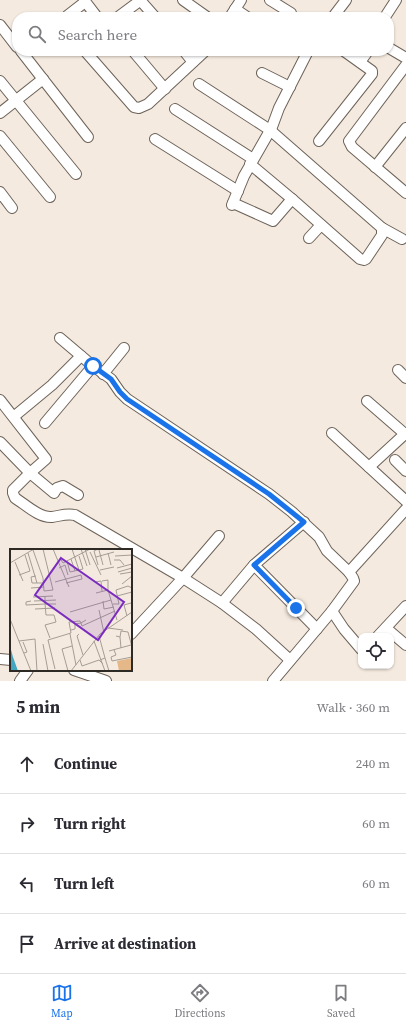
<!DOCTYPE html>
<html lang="en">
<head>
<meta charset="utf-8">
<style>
  :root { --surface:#fff; --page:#f7f7f7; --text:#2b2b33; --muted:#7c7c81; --line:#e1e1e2; --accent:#1a73e8 }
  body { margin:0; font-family:"Source Serif 4",serif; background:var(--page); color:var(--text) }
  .controls { position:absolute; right:12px; bottom:12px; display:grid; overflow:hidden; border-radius:8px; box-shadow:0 1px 3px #0004 }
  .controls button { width:36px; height:36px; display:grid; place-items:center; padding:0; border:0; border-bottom:1px solid var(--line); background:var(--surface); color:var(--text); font:20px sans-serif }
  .stop { position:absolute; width:12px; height:12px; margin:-9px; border:3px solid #1a73e8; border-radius:50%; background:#fff }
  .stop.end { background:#1a73e8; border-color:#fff; box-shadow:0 1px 4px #0008 }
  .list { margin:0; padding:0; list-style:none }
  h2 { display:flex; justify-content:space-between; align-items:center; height:52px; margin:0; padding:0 16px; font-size:17px }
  h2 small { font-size:13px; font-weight:400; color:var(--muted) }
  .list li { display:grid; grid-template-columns:26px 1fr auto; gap:12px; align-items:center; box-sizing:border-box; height:60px; padding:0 16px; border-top:1px solid var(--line) }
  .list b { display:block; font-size:15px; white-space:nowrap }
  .list em { font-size:13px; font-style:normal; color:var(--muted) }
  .icon { flex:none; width:22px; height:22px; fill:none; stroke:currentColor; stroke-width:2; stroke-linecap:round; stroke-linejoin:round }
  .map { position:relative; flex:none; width:406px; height:681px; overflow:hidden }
  .search { position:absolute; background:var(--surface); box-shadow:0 1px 3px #0004; left:12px; right:12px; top:12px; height:44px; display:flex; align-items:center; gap:10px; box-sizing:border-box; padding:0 14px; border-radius:16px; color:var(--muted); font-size:15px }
  .sheet { height:292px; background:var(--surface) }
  nav { display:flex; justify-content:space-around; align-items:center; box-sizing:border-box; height:56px; border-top:1px solid var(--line); background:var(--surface); font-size:11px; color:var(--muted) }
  nav a { display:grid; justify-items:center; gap:2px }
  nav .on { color:var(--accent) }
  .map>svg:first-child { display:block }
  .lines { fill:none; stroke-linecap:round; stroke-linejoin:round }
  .minor-casing { stroke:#6d6359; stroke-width:12 }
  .minor { stroke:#fff; stroke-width:10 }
  .route { stroke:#1a73e8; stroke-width:5 }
  .inset-road { fill:none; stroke:#a59d95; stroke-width:1 }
  .view { fill:#7b2cbf; fill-opacity:0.15; stroke:#7b2cbf; stroke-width:2 }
  .inset-edge { fill:none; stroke:#2d2925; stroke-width:2 }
</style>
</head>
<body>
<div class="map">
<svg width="406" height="681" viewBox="0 0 406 681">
  <rect width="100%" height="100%" fill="#f5eadf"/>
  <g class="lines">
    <g class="minor-casing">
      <g id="minor">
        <polyline points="84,0 97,17"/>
        <polyline points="140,0 155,17"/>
        <polyline points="183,0 207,17"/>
        <polyline points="270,0 291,13"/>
        <polyline points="235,9 247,17"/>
        <polyline points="67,16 85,2"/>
        <polyline points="118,17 141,0"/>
        <polyline points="230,17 241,0"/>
        <polyline points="333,17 346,0"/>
        <polyline points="385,17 396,0"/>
        <polyline points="0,25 17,47"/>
        <polyline points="389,48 406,58"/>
        <polyline points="21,51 88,137"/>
        <polyline points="85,51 134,107 139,108 148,104 205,51"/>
        <polyline points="133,51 165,89"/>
        <polyline points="184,51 193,62"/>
        <polyline points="360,62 368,51"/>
        <polyline points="406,65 349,141 352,147 406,193"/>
        <polyline points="262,73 290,87"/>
        <polyline points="0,81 76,174"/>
        <polyline points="199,84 270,130 382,228 382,235 366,259 364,260 360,259 292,199 250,164"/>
        <polyline points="175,109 253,159"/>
        <polyline points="0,113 43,79"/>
        <polyline points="0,136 50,197"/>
        <polyline points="155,139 238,191"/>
        <polyline points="319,141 372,74 372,71 344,51"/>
        <polyline points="375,167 406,128"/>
        <polyline points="0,192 12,208"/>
        <polyline points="233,203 273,221 292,199"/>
        <polyline points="232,205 244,176 272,127 279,108 308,51"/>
        <polyline points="382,228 402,239"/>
        <polyline points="309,238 321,225"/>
        <polyline points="60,338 93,366 111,379 120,392 127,399 269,494 292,512 319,537 327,551 349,572 353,578 354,581 332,611 273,681"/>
        <polyline points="398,370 406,378"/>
        <polyline points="103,374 124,348"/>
        <polyline points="0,400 46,459 30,473 54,493 57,488 63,486 78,495"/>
        <polyline points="367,401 405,434"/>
        <polyline points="17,414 52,385 81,356"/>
        <polyline points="45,423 93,366"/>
        <polyline points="332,433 406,501"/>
        <path d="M0 442 30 473 13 490V493L15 498C25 504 39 518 52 517 60 516 66 513 75 515L183 578 222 603 256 629 290 660"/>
        <polyline points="395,460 406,471"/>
        <polyline points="369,467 406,433"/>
        <polyline points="304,522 254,565 317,629"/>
        <polyline points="349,572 406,509"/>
        <polyline points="222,603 254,565"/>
        <polyline points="332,611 344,629 361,649"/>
        <polyline points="386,628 406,645"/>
        <polyline points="131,634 183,578 219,536"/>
        <polyline points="378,636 406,606"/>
        <polyline points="0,659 11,660"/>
        <polyline points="74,670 106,681"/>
        <polyline points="20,681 28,670"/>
      </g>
    </g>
    <use href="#minor" class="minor"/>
  </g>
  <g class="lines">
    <polyline class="route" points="93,366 111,379 120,392 127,399 269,494 304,522 254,565 296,608"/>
  </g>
  <g transform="translate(10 549)">
    <rect width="122" height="122" fill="#f5eadf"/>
    <path d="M122 109V122H109L107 112Z" fill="#e5b88a"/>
    <path d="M0 97 3 108 8 122H0Z" fill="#43a7c1"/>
    <path class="inset-road" d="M43 0 59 38M62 0 69 21M71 0 77 17M75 0 80 16M88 0 84 2 88 16M23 1 33 29 34 42 43 41 33 0M89 1 93 16M80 3 91 26M18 4 27 34M98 4 101 16M105 7 122 6M86 8 104 3M50 9 53 14 80 0M61 10 65 22M104 11H110L114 16M57 12 60 23 73 20 69 7M5 13 13 32M0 14 24 0M49 19 55 16 58 26M107 19 122 15M90 21 104 18M108 23 122 19M110 25 122 23M9 26 20 22 15 6M26 27 21 28 22 34H34M92 32 98 31V41L107 71M45 33 71 26 72 30 56 34M85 33 91 32 92 42M112 35 122 27M21 39 34 38M86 44 98 41M107 47 122 43M23 48 43 47M21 52 16 53V56L35 55V47M24 52 46 51M93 52 94 60 104 58M103 55H109L106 41 118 37 122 39M25 60 45 59M89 61 94 84M60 63 101 51M117 67 114 56 121 54 122 56M0 70 21 122M98 79 113 81M61 81 65 80V75L71 74 72 77 105 62M60 85 66 116M69 85 67 87 73 106M89 87 95 109 90 111M106 87 110 88 111 99M110 88 111 82 118 83 122 98M40 89 35 76 46 73 44 66H36L35 55H46M9 92 25 90 27 122M84 92 95 122M13 93 17 103 14 104M33 95 38 122M104 101 106 106 101 108 102 112 122 108M99 102 121 96M95 109 99 122M70 111 72 117 89 111 93 115M45 120 38 91 61 84 59 73 70 72 71 74 76 71M58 122 52 100 62 97M61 122 90 85 122 63"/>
    <path class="view" d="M51 9 114 53 88 91 25 46Z"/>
    <rect width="122" height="122" class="inset-edge"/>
  </g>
</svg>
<div class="controls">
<button><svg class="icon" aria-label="locate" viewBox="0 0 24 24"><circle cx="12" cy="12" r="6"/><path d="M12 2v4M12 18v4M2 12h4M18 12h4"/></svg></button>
</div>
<div class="stop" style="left:93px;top:366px"></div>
<div class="stop end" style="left:296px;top:608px"></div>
<div class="search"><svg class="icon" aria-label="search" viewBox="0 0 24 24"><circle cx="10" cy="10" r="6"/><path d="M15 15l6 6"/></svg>Search here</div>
</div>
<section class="sheet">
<h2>5 min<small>Walk · 360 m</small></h2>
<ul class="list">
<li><svg class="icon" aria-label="ahead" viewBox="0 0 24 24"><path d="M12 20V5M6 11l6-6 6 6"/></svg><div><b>Continue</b></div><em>240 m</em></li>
<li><svg class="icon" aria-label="right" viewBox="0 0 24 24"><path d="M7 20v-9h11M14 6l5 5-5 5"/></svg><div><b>Turn right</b></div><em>60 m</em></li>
<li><svg class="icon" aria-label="left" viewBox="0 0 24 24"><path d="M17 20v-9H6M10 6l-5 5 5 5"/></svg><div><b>Turn left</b></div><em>60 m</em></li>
<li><svg class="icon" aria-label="arrive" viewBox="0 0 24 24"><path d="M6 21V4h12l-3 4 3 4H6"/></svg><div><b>Arrive at destination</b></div></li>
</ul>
</section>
<nav>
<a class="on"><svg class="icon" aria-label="map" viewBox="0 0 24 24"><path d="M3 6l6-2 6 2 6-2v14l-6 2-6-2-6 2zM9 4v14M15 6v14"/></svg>Map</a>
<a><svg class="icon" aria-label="directions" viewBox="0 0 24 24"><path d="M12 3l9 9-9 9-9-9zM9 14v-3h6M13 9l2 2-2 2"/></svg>Directions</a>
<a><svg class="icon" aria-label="saved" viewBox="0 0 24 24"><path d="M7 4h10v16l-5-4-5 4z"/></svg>Saved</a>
</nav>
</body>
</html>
